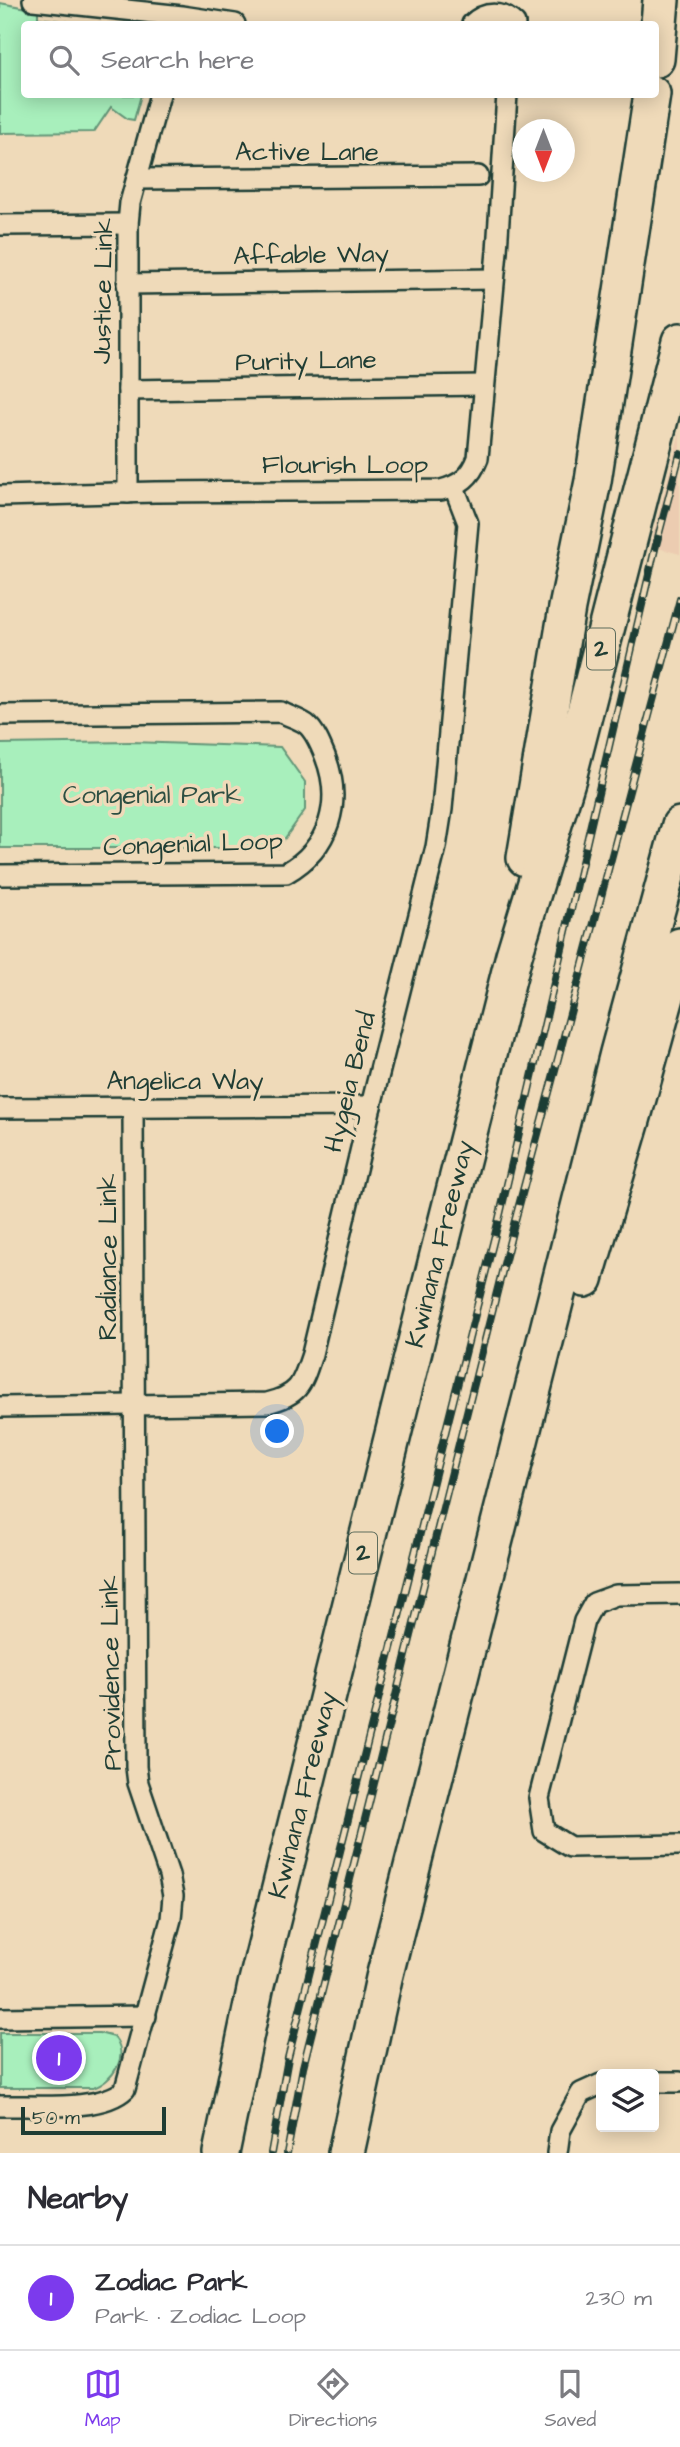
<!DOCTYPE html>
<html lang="en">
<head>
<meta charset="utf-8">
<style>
  :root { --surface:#fff; --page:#f2f2f3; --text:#2b2b33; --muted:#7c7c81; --line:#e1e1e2; --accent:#7c3aed }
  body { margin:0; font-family:"Architects Daughter",sans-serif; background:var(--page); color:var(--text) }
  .controls { position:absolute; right:21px; bottom:21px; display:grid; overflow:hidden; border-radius:7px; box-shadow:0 4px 18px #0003 }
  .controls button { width:63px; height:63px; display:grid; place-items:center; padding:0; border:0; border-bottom:2px solid var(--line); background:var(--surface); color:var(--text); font:35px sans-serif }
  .compass { position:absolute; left:512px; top:119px; width:63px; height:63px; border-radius:50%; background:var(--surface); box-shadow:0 4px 18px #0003; rotate:180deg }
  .scale { position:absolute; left:21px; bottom:18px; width:145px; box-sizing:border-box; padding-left:7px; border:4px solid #1f3d34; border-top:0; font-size:19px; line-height:24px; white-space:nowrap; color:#1f3d34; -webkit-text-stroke:5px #efdab9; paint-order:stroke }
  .you { position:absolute; left:278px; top:1432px; width:24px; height:24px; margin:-18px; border:5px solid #fff; border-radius:50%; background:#1a73e8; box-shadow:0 0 0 10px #1a73e833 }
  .badge { display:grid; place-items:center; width:46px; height:46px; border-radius:50%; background:var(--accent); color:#fff; font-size:23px; font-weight:700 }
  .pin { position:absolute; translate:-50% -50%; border:4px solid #fff; box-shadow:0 2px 7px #0006 }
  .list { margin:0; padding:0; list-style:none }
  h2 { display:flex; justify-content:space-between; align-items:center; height:91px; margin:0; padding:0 28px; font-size:30px }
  h2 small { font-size:23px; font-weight:400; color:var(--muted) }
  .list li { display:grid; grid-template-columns:46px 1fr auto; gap:21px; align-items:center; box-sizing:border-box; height:105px; padding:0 28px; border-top:2px solid var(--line) }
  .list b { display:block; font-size:26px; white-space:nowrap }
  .list p { margin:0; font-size:23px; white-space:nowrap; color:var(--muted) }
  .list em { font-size:23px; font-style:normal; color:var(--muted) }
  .icon { flex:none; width:38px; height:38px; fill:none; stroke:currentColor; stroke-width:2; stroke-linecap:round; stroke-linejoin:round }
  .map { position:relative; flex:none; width:680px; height:2153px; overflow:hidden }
  .search { position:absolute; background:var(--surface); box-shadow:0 4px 18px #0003; left:21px; right:21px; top:21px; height:77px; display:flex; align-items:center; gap:18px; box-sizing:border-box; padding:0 24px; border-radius:7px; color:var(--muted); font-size:26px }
  .sheet { height:196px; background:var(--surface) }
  nav { display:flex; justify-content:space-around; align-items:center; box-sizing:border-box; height:98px; border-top:2px solid var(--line); background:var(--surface); font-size:19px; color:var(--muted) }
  nav a { display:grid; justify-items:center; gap:4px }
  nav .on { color:var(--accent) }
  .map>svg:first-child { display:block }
  .built { fill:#ecccb1 }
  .green { fill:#a8efbc; stroke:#649678; stroke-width:2 }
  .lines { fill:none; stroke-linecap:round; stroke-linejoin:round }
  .street-casing { stroke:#1f3d34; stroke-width:24 }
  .highway-casing { stroke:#1f3d34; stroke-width:40 }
  .street { stroke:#efdab9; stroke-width:19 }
  .highway { stroke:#efdab9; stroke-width:35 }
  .rail-casing { stroke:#1f3d34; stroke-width:8 }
  .rail { stroke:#efdab9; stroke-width:5; stroke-dasharray:16; stroke-linecap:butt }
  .labels { text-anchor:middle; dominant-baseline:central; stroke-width:7; stroke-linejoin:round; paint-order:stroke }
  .shield { fill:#efdab9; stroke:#5d6c5c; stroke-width:2 }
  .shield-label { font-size:24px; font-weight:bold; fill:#1f3d34 }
  .street-label { font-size:26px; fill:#1f3d34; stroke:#efdab9 }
  .park-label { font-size:26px; fill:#2d4f42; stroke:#efdab9 }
</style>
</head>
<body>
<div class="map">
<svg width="680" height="2153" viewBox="0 0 680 2153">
  <rect width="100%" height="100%" fill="#efdab9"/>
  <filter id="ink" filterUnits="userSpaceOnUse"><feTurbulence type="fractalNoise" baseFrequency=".0143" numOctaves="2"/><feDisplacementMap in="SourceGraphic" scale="14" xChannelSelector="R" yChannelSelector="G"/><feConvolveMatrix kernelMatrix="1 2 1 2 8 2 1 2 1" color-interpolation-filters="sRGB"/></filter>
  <g filter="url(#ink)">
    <polygon class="built" points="680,432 680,554 650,546"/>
    <g class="green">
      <polygon points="0,3 38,10 38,18 84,24 24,24 24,94 141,95 134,120 128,119 111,107 94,132 0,133"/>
      <polygon points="132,742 280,747 305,782 305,810 278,848 0,848 0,744"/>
      <path d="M99 2033 114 2037C130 2055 113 2082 93 2088H0V2033Z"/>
    </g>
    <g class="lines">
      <g class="street-casing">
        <g id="street">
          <polyline points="33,0 182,16 235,24"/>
          <path d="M472 24C485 11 502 11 515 24"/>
          <polyline points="137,179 478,176"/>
          <polyline points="0,225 128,224"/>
          <polyline points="127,284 494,279"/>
          <polyline points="128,390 484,385"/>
          <polyline points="128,493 128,224 130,203 160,94"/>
          <path d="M0 496 155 492 441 490C460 485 471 477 478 458L497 251 507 94"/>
          <path d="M0 715 281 712C288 716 299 719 306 724 315 731 321 746 325 756 343 802 330 848 286 873L0 875"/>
          <polyline points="0,1108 371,1106"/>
          <path d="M0 1407 267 1403C300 1395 302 1384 312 1354L371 1106 436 847 442 809 468 523 454 487"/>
          <polyline points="680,1594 616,1595 594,1603 584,1621 539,1798 544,1831 570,1847 680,1845"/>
          <polyline points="0,2018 146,2016"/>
          <polyline points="654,2082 680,2082"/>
          <path d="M0 2106C33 2105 102 2112 125 2089L171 1919 173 1896 169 1875 138 1783 136 1767 133 1108"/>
          <polyline points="557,2153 560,2131 581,2093 601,2084"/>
        </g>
      </g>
      <g class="highway-casing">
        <g id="highway">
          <polyline points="656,59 661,0"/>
          <polyline points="525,858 567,608 593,481 652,94"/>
          <polyline points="585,1279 632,1120 680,946"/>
          <polyline points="221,2153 256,1985 421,1322 514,955 568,778 680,341"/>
          <polyline points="346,2153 384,1978 618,1053 680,825"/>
        </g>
      </g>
      <use href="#street" class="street"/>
      <use href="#highway" class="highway"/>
      <g class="rail-casing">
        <g id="rail">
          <polyline points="271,2153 288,2058 498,1223 655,549 680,454"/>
          <polyline points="287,2153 303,2067 513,1228 680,599"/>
        </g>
      </g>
      <use href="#rail" class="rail"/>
    </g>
  </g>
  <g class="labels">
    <g class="shield">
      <rect x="587" y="628.5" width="28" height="41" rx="5"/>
      <rect x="349" y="1532.5" width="28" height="41" rx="5"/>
    </g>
    <g class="shield-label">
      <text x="601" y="649">2</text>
      <text x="363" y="1553">2</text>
    </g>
    <g class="street-label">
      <text x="307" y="152">Active Lane</text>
      <text transform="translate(311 255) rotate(-1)">Affable Way</text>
      <text transform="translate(103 291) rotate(-89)">Justice Link</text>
      <text transform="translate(306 361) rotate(-1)">Purity Lane</text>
      <text x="345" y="465">Flourish Loop</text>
      <text transform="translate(193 844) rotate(-2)">Congenial Loop</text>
      <text x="185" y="1081">Angelica Way</text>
      <text transform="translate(350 1082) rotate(-76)">Hygeia Bend</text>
      <text transform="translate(440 1244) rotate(-76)">Kwinana Freeway</text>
      <text transform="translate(108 1257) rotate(-90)">Radiance Link</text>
      <text transform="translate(111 1673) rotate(-91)">Providence Link</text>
      <text transform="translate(303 1795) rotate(-76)">Kwinana Freeway</text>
    </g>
    <g class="park-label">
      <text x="152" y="795">Congenial Park</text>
    </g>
  </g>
</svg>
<div class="controls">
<button><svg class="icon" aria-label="layers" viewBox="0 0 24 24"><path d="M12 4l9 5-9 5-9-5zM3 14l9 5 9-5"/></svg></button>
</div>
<svg class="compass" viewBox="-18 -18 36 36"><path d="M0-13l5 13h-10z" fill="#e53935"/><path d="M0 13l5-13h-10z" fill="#7c7c81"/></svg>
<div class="scale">50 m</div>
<div class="you"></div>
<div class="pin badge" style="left:59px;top:2058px">1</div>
<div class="search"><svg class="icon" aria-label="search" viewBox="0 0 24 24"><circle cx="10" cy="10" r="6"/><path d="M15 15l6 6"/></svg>Search here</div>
</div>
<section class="sheet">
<h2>Nearby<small></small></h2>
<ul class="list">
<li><span class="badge">1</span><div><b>Zodiac Park</b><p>Park · Zodiac Loop</p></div><em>230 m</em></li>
</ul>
</section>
<nav>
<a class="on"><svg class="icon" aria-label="map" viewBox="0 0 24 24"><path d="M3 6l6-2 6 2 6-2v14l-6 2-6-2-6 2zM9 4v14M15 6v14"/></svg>Map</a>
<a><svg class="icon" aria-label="directions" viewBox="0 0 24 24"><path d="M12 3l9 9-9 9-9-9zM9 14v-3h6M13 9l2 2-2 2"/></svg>Directions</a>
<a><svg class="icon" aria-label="saved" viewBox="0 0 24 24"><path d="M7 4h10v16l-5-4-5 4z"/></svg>Saved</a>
</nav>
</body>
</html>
